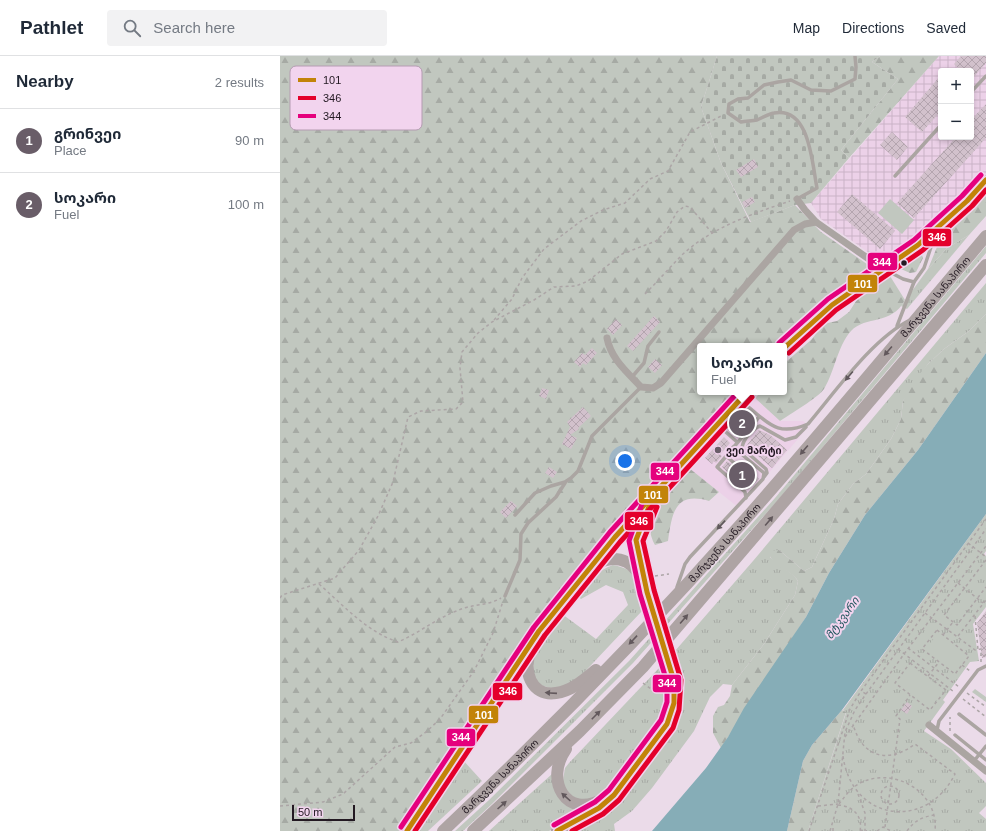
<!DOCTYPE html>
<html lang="en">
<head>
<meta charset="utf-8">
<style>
  :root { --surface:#fff; --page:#f2f2f3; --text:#1f2937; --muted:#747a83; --line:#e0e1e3; --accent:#695d68 }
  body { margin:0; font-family:Arial,"Noto Sans Georgian",sans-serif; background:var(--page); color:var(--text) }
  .controls { position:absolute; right:12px; top:12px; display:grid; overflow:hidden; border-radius:4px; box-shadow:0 2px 6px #0003 }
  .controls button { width:36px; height:36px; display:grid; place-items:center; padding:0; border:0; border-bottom:1px solid var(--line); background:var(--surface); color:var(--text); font:20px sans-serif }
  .scale { position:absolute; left:12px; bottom:10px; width:63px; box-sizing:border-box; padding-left:4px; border:2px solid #231922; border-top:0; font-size:11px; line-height:14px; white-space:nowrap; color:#231922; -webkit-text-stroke:3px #f2d4ee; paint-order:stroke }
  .you { position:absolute; left:345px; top:405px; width:14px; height:14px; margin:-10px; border:3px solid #fff; border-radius:50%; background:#1a73e8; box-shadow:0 0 0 6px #1a73e833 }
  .badge { display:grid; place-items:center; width:26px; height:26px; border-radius:50%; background:var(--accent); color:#fff; font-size:13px; font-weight:700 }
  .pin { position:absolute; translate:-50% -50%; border:2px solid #fff; box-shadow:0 1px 4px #0006 }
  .popup { position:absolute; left:417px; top:287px; width:90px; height:52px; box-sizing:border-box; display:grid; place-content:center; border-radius:4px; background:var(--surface); filter:drop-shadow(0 1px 3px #0005); font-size:13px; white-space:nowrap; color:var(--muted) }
  .popup b { font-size:15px; color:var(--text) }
  .popup::after { content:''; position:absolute; left:50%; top:100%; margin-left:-8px; border:8px solid transparent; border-top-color:var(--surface) }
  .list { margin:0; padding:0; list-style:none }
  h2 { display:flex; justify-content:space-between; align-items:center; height:52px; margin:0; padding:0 16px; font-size:17px }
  h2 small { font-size:13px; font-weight:400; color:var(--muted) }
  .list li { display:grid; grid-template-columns:26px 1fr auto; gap:12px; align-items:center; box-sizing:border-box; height:64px; padding:0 16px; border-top:1px solid var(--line) }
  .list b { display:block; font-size:15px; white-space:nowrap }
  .list p { margin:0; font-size:13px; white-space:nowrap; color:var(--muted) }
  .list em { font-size:13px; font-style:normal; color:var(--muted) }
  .icon { flex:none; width:22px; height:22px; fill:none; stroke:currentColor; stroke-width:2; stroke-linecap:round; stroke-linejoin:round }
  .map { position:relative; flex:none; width:706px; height:775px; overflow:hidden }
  header { display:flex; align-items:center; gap:24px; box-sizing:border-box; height:56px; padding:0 20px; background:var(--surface); border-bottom:1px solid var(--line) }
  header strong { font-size:19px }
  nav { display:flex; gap:22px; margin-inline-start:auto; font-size:14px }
  .search { width:280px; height:36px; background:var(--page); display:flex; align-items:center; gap:10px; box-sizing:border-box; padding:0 14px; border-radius:4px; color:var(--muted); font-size:15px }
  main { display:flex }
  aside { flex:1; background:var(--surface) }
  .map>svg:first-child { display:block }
  .built { fill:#ecd1e8 }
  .industrial { fill:url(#industrial-grid); fill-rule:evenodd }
  .grass { fill:url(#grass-tufts) }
  .forest { fill:url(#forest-firs) }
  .cemetery { fill:url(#cemetery-stones) }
  .pitch { fill:#c1c7bf }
  .water { fill:#86adb7 }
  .building { fill:url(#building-cross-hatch) }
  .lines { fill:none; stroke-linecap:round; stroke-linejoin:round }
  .path { stroke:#aca5a6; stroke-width:1.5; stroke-dasharray:3 3; stroke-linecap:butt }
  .service { stroke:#aba5a2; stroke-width:3.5 }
  .minor { stroke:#aba5a2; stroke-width:7 }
  .tertiary { stroke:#aba5a2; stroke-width:9 }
  .trunk { stroke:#aea4a4; stroke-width:12 }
  .trunk-bridge { stroke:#aea4a4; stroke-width:12 }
  .bus-1-casing { stroke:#f2d4ee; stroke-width:8 }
  .bus-2-casing { stroke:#f2d4ee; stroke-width:8 }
  .bus-3-casing { stroke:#f2d4ee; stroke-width:8 }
  .bus-1 { stroke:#c28308; stroke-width:5 }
  .bus-2 { stroke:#e4002b; stroke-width:5 }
  .bus-3 { stroke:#e5007d; stroke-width:5 }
  .oneway { fill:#62585c }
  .oneway2 { fill:#60585c }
  .bus-dot { fill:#231922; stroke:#f2d4ee; stroke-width:1.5 }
  .poi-dot { fill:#695d68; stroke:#f2d4ee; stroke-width:1.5 }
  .labels { text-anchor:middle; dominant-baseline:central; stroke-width:4; stroke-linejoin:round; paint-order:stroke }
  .street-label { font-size:10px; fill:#231922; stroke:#f2d4ee }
  .poi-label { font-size:10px; font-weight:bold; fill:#231922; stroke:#f2d4ee; text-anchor:start }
  .water-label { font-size:11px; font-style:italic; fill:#1b5259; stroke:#f2d4ee }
  .key { fill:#f2d4ee; stroke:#b49cb1; stroke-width:1 }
  .key-label { font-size:11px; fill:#231922 }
  .line-badge { stroke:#f2d4ee; stroke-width:1.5 }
  .badge-label { font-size:11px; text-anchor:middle; font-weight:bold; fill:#fff }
</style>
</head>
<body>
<header>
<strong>Pathlet</strong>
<div class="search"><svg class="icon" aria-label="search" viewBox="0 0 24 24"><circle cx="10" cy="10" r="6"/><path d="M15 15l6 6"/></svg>Search here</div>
<nav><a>Map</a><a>Directions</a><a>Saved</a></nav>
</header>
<main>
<aside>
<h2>Nearby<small>2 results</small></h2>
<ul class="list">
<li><span class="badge">1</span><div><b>გრინვეი</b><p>Place</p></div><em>90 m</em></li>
<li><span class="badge">2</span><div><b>სოკარი</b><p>Fuel</p></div><em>100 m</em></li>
</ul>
</aside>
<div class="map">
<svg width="706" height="775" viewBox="0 0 706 775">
  <defs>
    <pattern id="industrial-grid" width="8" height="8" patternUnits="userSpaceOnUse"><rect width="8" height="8" fill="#ecd1e8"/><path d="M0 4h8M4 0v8" fill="none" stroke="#cab3c7"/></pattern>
    <pattern id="grass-tufts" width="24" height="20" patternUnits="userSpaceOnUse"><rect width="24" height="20" fill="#c1c7bf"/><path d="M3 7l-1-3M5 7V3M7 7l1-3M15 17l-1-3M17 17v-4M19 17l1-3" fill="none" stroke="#a6aaa4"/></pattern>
    <pattern id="forest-firs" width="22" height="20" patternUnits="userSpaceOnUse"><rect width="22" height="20" fill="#c1c7bf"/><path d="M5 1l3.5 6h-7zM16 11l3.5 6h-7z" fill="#a6aaa4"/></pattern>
    <pattern id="cemetery-stones" width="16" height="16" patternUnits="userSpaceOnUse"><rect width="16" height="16" fill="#c1c7bf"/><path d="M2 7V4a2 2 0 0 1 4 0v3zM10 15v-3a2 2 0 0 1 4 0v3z" fill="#a6aaa4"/></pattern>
    <pattern id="building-cross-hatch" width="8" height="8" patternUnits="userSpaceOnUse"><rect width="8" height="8" fill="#d2c1cc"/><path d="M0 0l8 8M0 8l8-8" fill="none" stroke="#b4a5af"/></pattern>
  </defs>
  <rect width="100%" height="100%" fill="#ebdbe9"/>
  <polygon class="built" points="475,342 500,365 523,365 529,370 459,452 409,412"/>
  <path class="industrial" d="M659 0H706V118L687 139 645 174 602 206 541 163 531 147ZM661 15H691V81H661Z"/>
  <g class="grass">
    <polygon points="689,179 627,253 621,250 648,213 667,192"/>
    <polygon points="706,190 706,197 499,443 353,607 212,748 183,775 175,775 209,744 349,605 495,442"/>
    <path d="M706 227V258L689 275 664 293 648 308 623 345 621 363 611 383 586 418 573 428 558 448 554 463 532 511 524 515 499 494 490 501C498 510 512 515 518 525L515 539 484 588 452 629 443 628 430 641 414 675 372 732 352 755 334 768 335 775H288L304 767 338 744 392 674 398 657 402 638V622L395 595 473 505Z"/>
    <polygon points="706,458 706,495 704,498 706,500 706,551 693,568 699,605 690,606 663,644 665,646 644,675 671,693 706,727 706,750 699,757 706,763 706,775 528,775 566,657 563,654"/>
    <path d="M333 509C354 513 356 521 364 539L359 544 362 555 297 624 279 635 254 627 253 598 282 558 316 583 348 549 343 536 326 529 301 543 296 539C307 526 316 515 333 509Z"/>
    <path d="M380 611C386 632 391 647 379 667 368 682 326 743 310 745 305 746 299 744 295 743L282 730 285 712 289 707Z"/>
    <polygon points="695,633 706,641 706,646 692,636"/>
    <polygon points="182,703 202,725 148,775 134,775"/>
    <path d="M272 718C273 745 289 746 309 755L269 775H209Z"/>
  </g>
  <g class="forest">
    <polygon points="0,0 437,0 421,51 441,107 470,166 515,149 541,176 594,213 547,248 501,290 420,290 420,336 458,336 325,478 269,548 123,775 0,775"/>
    <polygon points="600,0 659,0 569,102 561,94 618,23 592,6"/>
    <polygon points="706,140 706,160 689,179 667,192 648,213 657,191 668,175"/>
    <polygon points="641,196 643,202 636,216 630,217 621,213 623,209"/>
    <path d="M610 220 625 244C611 270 586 259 571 275 557 291 555 315 544 333 539 341 509 359 500 365L475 342 481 336H504V309L507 305 532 283 543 268 557 265 569 256 578 242Z"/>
    <path d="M706 258V297L638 394 585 459 549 517 526 561 441 692 433 677V660L438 651 444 649 450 640 452 629 484 588 515 539 518 525C511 513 490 511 489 495L499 494 524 515 532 511 554 463 558 448 573 428 586 418 611 383 621 363 623 345 629 331 648 308 664 293 689 275Z"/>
    <path d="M409 412 439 436 429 445C395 435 392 457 388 485L375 489C371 482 368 471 371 462 376 447 399 424 409 412Z"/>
    <polygon points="562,654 566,656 528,775 507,775 523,705 532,689"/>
  </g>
  <polygon class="cemetery" points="437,0 600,0 592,6 618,23 561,94 569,102 531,147 515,149 471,166 441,107 421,51"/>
  <g class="pitch">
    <polygon points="610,143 634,164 622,178 598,157"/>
    <polygon points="658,577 687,600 675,616 645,594"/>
    <polygon points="629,608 664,634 650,652 616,626"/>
  </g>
  <polygon class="water" points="706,297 706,458 562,654 532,689 523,705 507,775 372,775 426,712 448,681 464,652 526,561 549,517 585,459 638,394"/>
  <g class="building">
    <polygon points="681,0 706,0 706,7 691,24 691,15 681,15 674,8"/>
    <polygon points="661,19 661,55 642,76 625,61"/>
    <polygon points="706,48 706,82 634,162 617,147 676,81 691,81 691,64"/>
    <polygon points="612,76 628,91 617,104 600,89"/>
    <polygon points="474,103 478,111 461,121 456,114"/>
    <polygon points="572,138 615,175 600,193 557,156"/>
    <polygon points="472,141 475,146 465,152 462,146"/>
    <polygon points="374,260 380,266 353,295 347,290"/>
    <polygon points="336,263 342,269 333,279 327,273"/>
    <polygon points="312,292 317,297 306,309 303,307 300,311 294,306 302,297 305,299"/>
    <polygon points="375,303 382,309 375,317 368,311"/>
    <polygon points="262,332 269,334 266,343 259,340"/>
    <polygon points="303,351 311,360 298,372 299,373 290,379 297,382 291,393 282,388 290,371 287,366"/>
    <polygon points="465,359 471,364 459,377 453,371"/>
    <polygon points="479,374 490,379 507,394 492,412 466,390"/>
    <polygon points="444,381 450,387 440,399 442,400 436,407 434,405 432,408 425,402"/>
    <polygon points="447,405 459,415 463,414 463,409 479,423 468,434 442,411"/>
    <polygon points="269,411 277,416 273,422 265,417"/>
    <polygon points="231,445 237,450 226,462 220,456"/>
    <polygon points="706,555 706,601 702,602 697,567"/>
    <polygon points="627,646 632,650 627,658 621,654"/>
  </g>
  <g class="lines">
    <g class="path">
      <path d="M365 238C378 225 390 211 403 198 433 171 472 158 510 145"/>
      <polyline points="214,264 232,243 242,222 264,193 301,165 323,154 345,147 370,123 388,115 410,76 443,59"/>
      <polyline points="688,487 706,501"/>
      <polyline points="706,504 664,559 677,569 706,531"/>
      <polyline points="375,520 389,518"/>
      <polyline points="678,527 703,547"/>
      <path d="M39 528C63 549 87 576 118 586 139 577 157 562 179 554 192 548 208 550 221 542"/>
      <polyline points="0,542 2,539 55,522 79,494 98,460 113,426 128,361 141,355 176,353 183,346 180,312 182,296 198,277 212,266 254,244 274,231 296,230 308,225 342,198 376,185 386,175 397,156 405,150 410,151 433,178"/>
      <polyline points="645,557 695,594 701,593 701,599 706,599"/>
      <polyline points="695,560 698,594"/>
      <polygon points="657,574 689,600 675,618 642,593"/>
      <polyline points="663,579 673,566"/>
      <polyline points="678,580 706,544"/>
      <polyline points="628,592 679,631"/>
      <polyline points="618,593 674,636"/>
      <polyline points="701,606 701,599"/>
      <polygon points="630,607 666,634 650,654 615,627"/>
      <polyline points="682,609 690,615"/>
      <polyline points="648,620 659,606"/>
      <polyline points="363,627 371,633 384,630"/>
      <polyline points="687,637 706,651"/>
      <polyline points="586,638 581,635 706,463"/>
      <polyline points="683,643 706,661"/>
      <polyline points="670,675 670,661"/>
      <polyline points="565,681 624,598 706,490"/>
      <path d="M563 700C572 766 647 775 675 718L635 688C609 708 582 702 573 668"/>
      <circle cx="610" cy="739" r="9"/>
      <polyline points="578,738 585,757 585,775"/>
      <path d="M559 748C565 740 571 732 580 727 614 710 659 736 655 775"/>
      <path d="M558 749C573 750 583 760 580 775"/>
      <polyline points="0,750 43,746 63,738 115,691 131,687 146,676 160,663 194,615 213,577 223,545"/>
      <polyline points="538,750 558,748"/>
      <polyline points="605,771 620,663 616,660 630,639"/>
      <polyline points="580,774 587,775"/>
      <polyline points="529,775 570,653 581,635"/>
      <polyline points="550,775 558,748 565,676 575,654 586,638 706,473"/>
      <polyline points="553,775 553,769"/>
      <polyline points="597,775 603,771 611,775"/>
      <path d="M627 775C634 765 642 761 654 759"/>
    </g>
    <g class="service">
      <polyline points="691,36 706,20"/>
      <polyline points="615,120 661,69"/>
      <path d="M517 143 537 132C532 108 530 50 494 57 488 58 482 62 477 64 472 65 466 65 461 66L448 57 449 48 458 43 468 42 484 29 498 26 511 24 531 34 551 35 575 23 576 11 575 0"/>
      <polyline points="604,213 623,223 634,226 644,212 656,176"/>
      <polyline points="617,270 634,226"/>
      <polyline points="352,321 364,307 368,290 379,276"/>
      <path d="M460 345C486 362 493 383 528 368 556 335 592 283 630 264"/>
      <polyline points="439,370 457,386"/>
      <polyline points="446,400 460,412"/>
      <path d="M484 421 487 417 486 413 462 392C463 383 472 373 480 370L505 384 516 381 526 371"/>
      <polyline points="466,442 465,436 437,411 479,361"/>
      <polyline points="235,459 255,437 271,430 285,426 291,422 298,415 312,380 361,331"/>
      <polyline points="397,531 405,508 410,501 483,423 484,417 453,391"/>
      <polyline points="225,540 240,504 241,478 248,467 276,441 285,427"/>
      <polyline points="679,658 706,679"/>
      <polyline points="657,674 659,665 698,614 706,610"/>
      <polyline points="675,679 706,704"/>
      <polyline points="694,705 706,690"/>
    </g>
    <g class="minor">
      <polyline points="517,143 525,154 536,166"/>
      <path d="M327 282C331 303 347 316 361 331L373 332 381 327 514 174 525 168 536 166 603 213"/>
      <polyline points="649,669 706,715"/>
    </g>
    <g class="tertiary">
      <polyline points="504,292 552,249 638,189 687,145 706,124"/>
      <polyline points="338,479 467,336"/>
      <polyline points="356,484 370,447"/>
    </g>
    <g class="trunk">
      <path d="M313 510C331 498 351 501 361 522"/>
      <path d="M251 594C242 614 251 641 276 637 292 635 305 623 316 614"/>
      <path d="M286 693C264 724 286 764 323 743"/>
      <polyline points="127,775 259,575 307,513 338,479 348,478 354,482 357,488 367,536"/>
      <path id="s1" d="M163 775C267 677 367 574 462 467 545 373 625 276 706 180"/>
      <polyline points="193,775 300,675 363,611 706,209"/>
      <path d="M277 775 319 752 334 739 387 668C395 650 396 634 392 615"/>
    </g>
    <polyline class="trunk-bridge" points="367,536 392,615"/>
    <g class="bus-1-casing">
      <g id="bus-1">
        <polyline points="504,292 552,249 638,189 687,145 706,124"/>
        <polyline points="127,775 259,575 335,481 467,336"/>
        <polyline points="277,775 319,752 334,739 387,668 394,647 394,625 367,536 356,484 370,448"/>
      </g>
    </g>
    <g class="bus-2-casing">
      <g id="bus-2">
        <polyline points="509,297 556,254 643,194 692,150 706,134"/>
        <polyline points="135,775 265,579 340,486 472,341"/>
        <polyline points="292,775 323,758 339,744 393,672 399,654 401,624 374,534 363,485 377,451"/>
      </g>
    </g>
    <g class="bus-3-casing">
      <g id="bus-3">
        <polyline points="499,287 548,243 634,184 682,140 701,119"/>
        <polyline points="274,769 315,746 329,734 381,664 387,646 387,626 360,538 349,485 363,445"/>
        <polyline points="121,771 254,571 330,476 458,336"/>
      </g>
    </g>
    <use href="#bus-1" class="bus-1"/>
    <use href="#bus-2" class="bus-2"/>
    <use href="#bus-3" class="bus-3"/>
  </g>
  <defs><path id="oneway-solid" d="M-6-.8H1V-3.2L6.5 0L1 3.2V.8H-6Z"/></defs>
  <g class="oneway">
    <use href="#oneway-solid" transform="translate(608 295) rotate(131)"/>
    <use href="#oneway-solid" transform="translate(524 394) rotate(130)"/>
    <use href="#oneway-solid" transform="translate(489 465) rotate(-50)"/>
    <use href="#oneway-solid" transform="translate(404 563) rotate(-49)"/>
    <use href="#oneway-solid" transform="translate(353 584) rotate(133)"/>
    <use href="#oneway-solid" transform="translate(271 637) rotate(-176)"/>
    <use href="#oneway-solid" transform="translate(316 659) rotate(-45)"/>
    <use href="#oneway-solid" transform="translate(286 741) rotate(-138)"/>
    <use href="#oneway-solid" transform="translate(222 749) rotate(-42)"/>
  </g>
  <g class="oneway2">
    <use href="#oneway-solid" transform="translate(569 320) rotate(130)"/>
    <use href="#oneway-solid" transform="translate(441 469) rotate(133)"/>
  </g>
  <circle class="bus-dot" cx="624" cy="207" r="3.5"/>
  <circle class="poi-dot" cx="438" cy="394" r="4"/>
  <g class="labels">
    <g class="street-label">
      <text stroke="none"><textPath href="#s1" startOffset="727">მარჯვენა სანაპირო</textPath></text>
      <text stroke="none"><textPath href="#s1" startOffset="403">მარჯვენა სანაპირო</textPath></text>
      <text stroke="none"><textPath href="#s1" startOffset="79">მარჯვენა სანაპირო</textPath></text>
    </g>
    <g class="poi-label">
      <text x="446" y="394">ვეი მარტი</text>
    </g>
    <g class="water-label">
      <text transform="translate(562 562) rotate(-54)">მტკვარი</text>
    </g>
  </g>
  <rect x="10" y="10" width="132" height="64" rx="6" class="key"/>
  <rect x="18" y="22" width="18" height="4" fill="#c28308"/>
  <rect x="18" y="40" width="18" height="4" fill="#e4002b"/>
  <rect x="18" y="58" width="18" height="4" fill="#e5007d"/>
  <g class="key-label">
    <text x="43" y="28">101</text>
    <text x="43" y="46">346</text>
    <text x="43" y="64">344</text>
  </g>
  <g class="line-badge">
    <rect x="642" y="172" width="30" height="19" rx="4" fill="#e4002b"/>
    <rect x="587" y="196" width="31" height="19" rx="4" fill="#e5007d"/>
    <rect x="567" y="218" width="31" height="19" rx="4" fill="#c28308"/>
    <rect x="370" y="406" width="30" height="19" rx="4" fill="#e5007d"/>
    <rect x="358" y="429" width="31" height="19" rx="4" fill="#c28308"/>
    <rect x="344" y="455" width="30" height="20" rx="4" fill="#e4002b"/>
    <rect x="372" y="618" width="30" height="19" rx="4" fill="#e5007d"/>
    <rect x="212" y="626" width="31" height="19" rx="4" fill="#e4002b"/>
    <rect x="188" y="649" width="31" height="19" rx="4" fill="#c28308"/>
    <rect x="166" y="672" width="30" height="19" rx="4" fill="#e5007d"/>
  </g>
  <g class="badge-label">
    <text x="657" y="185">346</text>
    <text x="602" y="210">344</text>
    <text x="583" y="232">101</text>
    <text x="385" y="419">344</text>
    <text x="373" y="443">101</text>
    <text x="359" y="469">346</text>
    <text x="387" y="631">344</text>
    <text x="228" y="639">346</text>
    <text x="204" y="663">101</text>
    <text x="181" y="685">344</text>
  </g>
</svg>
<div class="controls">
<button>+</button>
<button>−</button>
</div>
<div class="scale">50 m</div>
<div class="you"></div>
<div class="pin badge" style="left:462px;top:419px">1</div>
<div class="pin badge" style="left:462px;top:367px">2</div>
<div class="popup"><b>სოკარი</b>Fuel</div>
</div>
</main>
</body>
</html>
